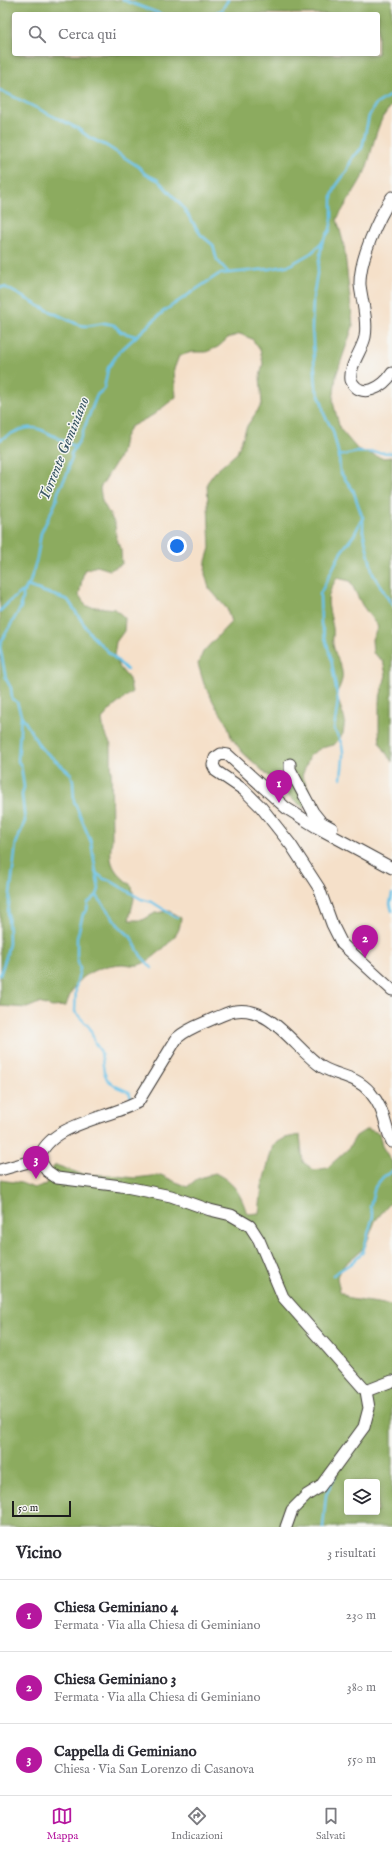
<!DOCTYPE html>
<html lang="it">
<head>
<meta charset="utf-8">
<style>
  :root { --surface:#fff; --page:#f7f7f7; --text:#2b2b33; --muted:#7c7c81; --line:#e1e1e2; --accent:#b5179e }
  body { margin:0; font-family:"IM FELL English",serif; background:var(--page); color:var(--text) }
  .controls { position:absolute; right:12px; bottom:12px; display:grid; overflow:hidden; border-radius:4px; box-shadow:0 2px 6px #0003 }
  .controls button { width:36px; height:36px; display:grid; place-items:center; padding:0; border:0; border-bottom:1px solid var(--line); background:var(--surface); color:var(--text); font:20px sans-serif }
  .scale { position:absolute; left:12px; bottom:10px; width:59px; box-sizing:border-box; padding-left:4px; border:2px solid #1c1c1c; border-top:0; font-size:11px; line-height:14px; white-space:nowrap; color:#1c1c1c; -webkit-text-stroke:3px #f6f6f2; paint-order:stroke }
  .you { position:absolute; left:177px; top:546px; width:14px; height:14px; margin:-10px; border:3px solid #fff; border-radius:50%; background:#1a73e8; box-shadow:0 0 0 6px #1a73e833 }
  .badge { display:grid; place-items:center; width:26px; height:26px; border-radius:50%; background:var(--accent); color:#fff; font-size:13px; font-weight:700 }
  .pin { position:absolute; translate:-50% -33px; filter:drop-shadow(0 1px 2px #0008) }
  .pin::after { content:''; position:absolute; top:21px; width:14px; height:12px; background:inherit; clip-path:polygon(0 0,100% 0,50% 100%) }
  .list { margin:0; padding:0; list-style:none }
  h2 { display:flex; justify-content:space-between; align-items:center; height:52px; margin:0; padding:0 16px; font-size:17px }
  h2 small { font-size:13px; font-weight:400; color:var(--muted) }
  .list li { display:grid; grid-template-columns:26px 1fr auto; gap:12px; align-items:center; box-sizing:border-box; height:72px; padding:0 16px; border-top:1px solid var(--line) }
  .list b { display:block; font-size:15px; white-space:nowrap }
  .list p { margin:0; font-size:13px; white-space:nowrap; color:var(--muted) }
  .list em { font-size:13px; font-style:normal; color:var(--muted) }
  .icon { flex:none; width:22px; height:22px; fill:none; stroke:currentColor; stroke-width:2; stroke-linecap:round; stroke-linejoin:round }
  .map { position:relative; flex:none; width:392px; height:1527px; overflow:hidden }
  .search { position:absolute; background:var(--surface); box-shadow:0 2px 6px #0003; left:12px; right:12px; top:12px; height:44px; display:flex; align-items:center; gap:10px; box-sizing:border-box; padding:0 14px; border-radius:4px; color:var(--muted); font-size:15px }
  .sheet { height:268px; background:var(--surface) }
  nav { display:flex; justify-content:space-around; align-items:center; box-sizing:border-box; height:56px; border-top:1px solid var(--line); background:var(--surface); font-size:11px; color:var(--muted) }
  nav a { display:grid; justify-items:center; gap:2px }
  nav .on { color:var(--accent) }
  .map>svg:first-child { display:block }
  .forest { fill:#8cab5e; stroke:#54643d; fill-rule:evenodd }
  .lines { fill:none; stroke-linecap:round; stroke-linejoin:round }
  .stream { stroke:#6bc2e8; stroke-width:2.5 }
  .minor-casing { stroke:#3d3936; stroke-width:13 }
  .minor { stroke:#fff; stroke-width:11 }
  .labels { text-anchor:middle; dominant-baseline:central; stroke-width:3; stroke-linejoin:round; paint-order:stroke }
  .water-label { font-size:15px; font-style:italic; fill:#385663; stroke:#f6f6f2 }
</style>
</head>
<body>
<div class="map">
<svg width="392" height="1527" viewBox="0 0 392 1527">
  <rect width="100%" height="100%" fill="#f6f6f2"/>
  <filter id="ink" filterUnits="userSpaceOnUse"><feTurbulence type="fractalNoise" baseFrequency=".025" numOctaves="2"/><feDisplacementMap in="SourceGraphic" scale="8" xChannelSelector="R" yChannelSelector="G"/><feConvolveMatrix kernelMatrix="1 2 1 2 8 2 1 2 1" color-interpolation-filters="sRGB"/></filter>
  <filter id="wash" filterUnits="userSpaceOnUse"><feTurbulence type="fractalNoise" baseFrequency=".012" numOctaves="4" result="noise"/><feDisplacementMap in="SourceGraphic" scale="16" xChannelSelector="R" yChannelSelector="G"/><feGaussianBlur stdDeviation="0.9" result="paint"/><feColorMatrix in="noise" values="0 0 0 0 0 0 0 0 0 0 0 0 0 0 0 0 0 1.4 0 .05"/><feComposite in="paint" operator="in"/></filter>
  <g filter="url(#wash)">
    <rect width="100%" height="100%" fill="#f5e0c9"/>
    <g class="forest">
      <path d="M0 0H392V106C375 120 373 154 364 174 356 189 346 204 337 219L344 245 353 326 336 376 333 402 340 429 358 450 382 458 392 457V762L380 743 379 730V701L386 675 383 661 373 653 372 639 378 627 362 605 350 581 337 578C323 600 329 605 333 628 334 634 332 639 333 644 337 666 350 670 336 694L345 720 343 734 334 745 321 748 310 755 302 776C310 791 312 793 305 808L293 800 284 790 243 753 231 737 227 723 216 707 204 684 198 664 203 652 231 622 227 609 209 588 205 574 206 561 210 548 207 483 215 472 237 453 247 426 262 404 260 377 263 363 260 350 252 339 240 334 228 338 218 347 206 352H192L179 356 174 369 176 397 153 415 130 427 124 439 121 454 100 488 102 501 115 524 116 538 121 550 122 564 110 570 97 566 84 570 79 595 86 606 115 609 125 618 124 631 116 642 114 656 120 668 129 679 132 692 111 709 102 719 104 732 111 745 112 840C108 864 113 871 132 886L134 899 129 920H143L155 913 169 911 181 918C180 923 180 929 177 933 170 943 150 963 138 965 133 966 127 964 122 964 93 966 74 978 66 1006L52 1007 39 1003 27 1008 0 1006ZM14 14H378V54H14Z"/>
      <path d="M367 1129 379 1133 382 1146 392 1162V1201L375 1221 365 1247 344 1265 337 1278 340 1291 350 1299 392 1305V1527H0V1180L21 1183 34 1188 46 1184 52 1168 56 1165 81 1174 108 1175 135 1178 161 1175 187 1187 197 1179 215 1173C234 1182 241 1194 247 1214L259 1213 262 1186 273 1145 285 1138 300 1135 303 1162 314 1170 327 1168 348 1149 356 1136ZM347 1482H377V1512H347Z"/>
    </g>
    <g class="lines">
      <g class="stream">
        <polyline points="123,0 161,14"/>
        <polyline points="212,14 222,10 228,0"/>
        <polyline points="0,90 77,128 90,138 107,146 139,167 145,174 158,180 182,206 201,235 213,245 217,260 228,272"/>
        <polyline points="322,243 313,298 312,328 316,388 322,403 324,414 333,431 339,456 340,472 353,490 363,519 363,531 373,574 392,605"/>
        <polyline points="0,287 5,287 41,307 79,325 87,326 105,323 114,325 121,332 135,336"/>
        <path d="M0 440C37 417 39 431 74 446"/>
        <polyline points="339,456 357,452 392,453"/>
        <polyline points="27,586 68,600 91,635 127,670"/>
        <polyline points="0,611 10,601 22,592"/>
        <polyline points="0,647 2,640 21,607 21,602 23,599 23,593 30,582 37,558 41,533 56,502 58,492 68,472 69,464 72,458 71,454 80,439 97,395 104,389 108,368 119,352 164,311 219,274 269,269 290,265 311,253 321,244 330,230 332,219 332,196 336,186 347,171 352,158 362,148 369,116 375,105 392,94"/>
        <polyline points="0,647 6,679 11,688 12,699 17,702 21,715 40,747 71,774 73,781 74,801 91,842 99,889 97,895 88,903 87,910 83,914 77,938 77,958 80,969 76,987 75,1012 90,1028 95,1043 101,1052 104,1072 107,1079 115,1086 129,1092 132,1100"/>
        <path d="M341 778C343 755 347 750 334 729L338 701 331 658 321 624 320 594 341 552 354 535 363 517"/>
        <polyline points="95,872 104,879 109,880 141,899 152,902 177,918"/>
        <polyline points="392,894 390,904 392,911"/>
        <polyline points="97,896 119,926 131,937 141,956 152,968"/>
        <polyline points="0,975 6,957 9,943 8,912 16,844 25,821 22,795 24,787 21,766 18,761 21,715"/>
        <polyline points="333,1275 350,1264 363,1252 373,1216 370,1207 375,1187 383,1177 392,1171"/>
        <polyline points="323,1527 326,1495 335,1476"/>
      </g>
    </g>
  </g>
  <g filter="url(#ink)">
    <g class="lines">
      <g class="minor-casing">
        <g id="minor">
          <path d="M392 197C378 218 359 260 360 285 362 302 368 320 365 337 362 351 349 365 351 380 360 401 384 387 392 373"/>
          <polyline points="290,764 290,769 313,812 321,822 332,828"/>
          <polyline points="392,868 318,828 286,808 228,755 221,754 215,758 213,765 216,771 244,790 261,807 291,845 319,888 332,924 342,944 392,990"/>
          <polyline points="39,1159 47,1171 57,1178 121,1186 171,1196 210,1210 231,1215 250,1226 259,1240 283,1297 366,1391 369,1408 364,1427 320,1487 307,1495 292,1510 286,1527"/>
          <path d="M39 1159C48 1124 110 1118 138 1102L177 1038C188 1028 202 1024 215 1018 221 1016 228 1012 235 1011 271 1005 296 1050 322 1067 339 1077 355 1075 370 1092 386 1111 383 1123 392 1142"/>
          <polyline points="0,1170 39,1159"/>
          <polyline points="366,1391 392,1381"/>
        </g>
      </g>
      <use href="#minor" class="minor"/>
    </g>
  </g>
  <g class="labels">
    <g class="water-label">
      <text transform="translate(64 449) rotate(-68)">Torrente Geminiano</text>
    </g>
  </g>
</svg>
<div class="controls">
<button><svg class="icon" aria-label="layers" viewBox="0 0 24 24"><path d="M12 4l9 5-9 5-9-5zM3 14l9 5 9-5"/></svg></button>
</div>
<div class="scale">50 m</div>
<div class="you"></div>
<div class="pin badge" style="left:279px;top:803px">1</div>
<div class="pin badge" style="left:365px;top:958px">2</div>
<div class="pin badge" style="left:36px;top:1179px">3</div>
<div class="search"><svg class="icon" aria-label="search" viewBox="0 0 24 24"><circle cx="10" cy="10" r="6"/><path d="M15 15l6 6"/></svg>Cerca qui</div>
</div>
<section class="sheet">
<h2>Vicino<small>3 risultati</small></h2>
<ul class="list">
<li><span class="badge">1</span><div><b>Chiesa Geminiano 4</b><p>Fermata · Via alla Chiesa di Geminiano</p></div><em>230 m</em></li>
<li><span class="badge">2</span><div><b>Chiesa Geminiano 3</b><p>Fermata · Via alla Chiesa di Geminiano</p></div><em>380 m</em></li>
<li><span class="badge">3</span><div><b>Cappella di Geminiano</b><p>Chiesa · Via San Lorenzo di Casanova</p></div><em>550 m</em></li>
</ul>
</section>
<nav>
<a class="on"><svg class="icon" aria-label="map" viewBox="0 0 24 24"><path d="M3 6l6-2 6 2 6-2v14l-6 2-6-2-6 2zM9 4v14M15 6v14"/></svg>Mappa</a>
<a><svg class="icon" aria-label="directions" viewBox="0 0 24 24"><path d="M12 3l9 9-9 9-9-9zM9 14v-3h6M13 9l2 2-2 2"/></svg>Indicazioni</a>
<a><svg class="icon" aria-label="saved" viewBox="0 0 24 24"><path d="M7 4h10v16l-5-4-5 4z"/></svg>Salvati</a>
</nav>
</body>
</html>
